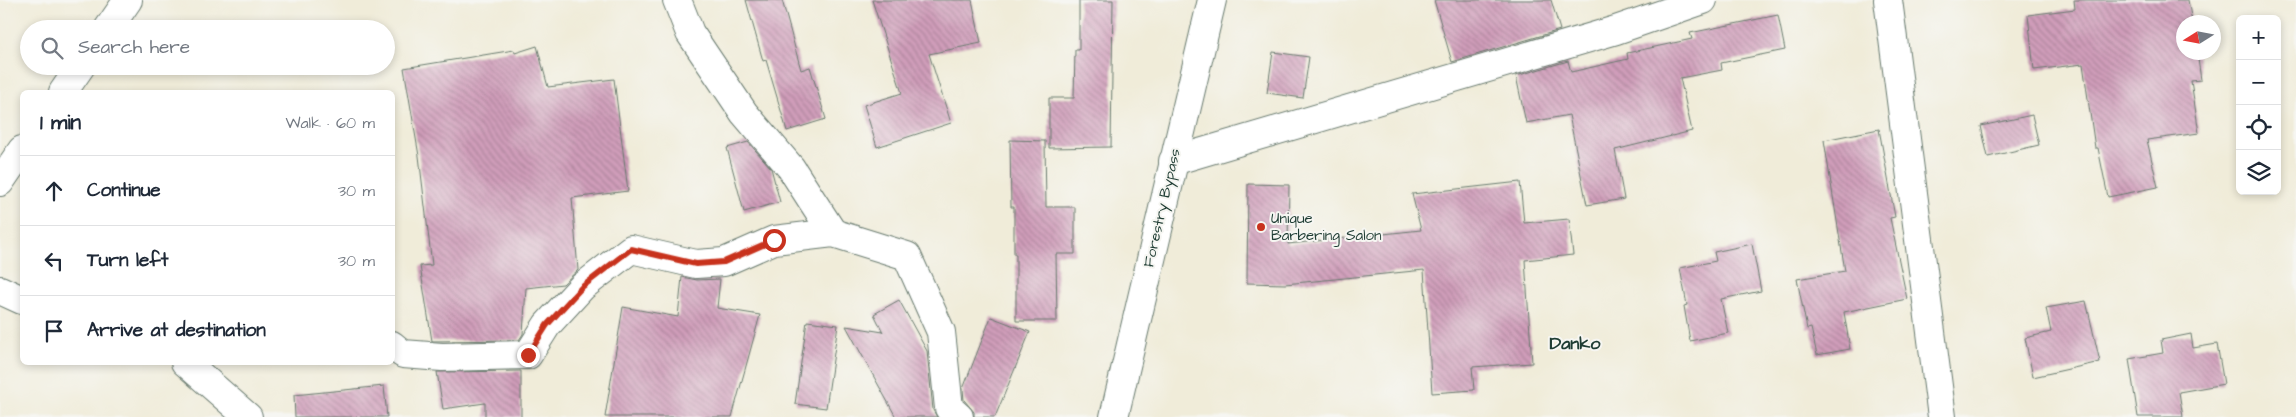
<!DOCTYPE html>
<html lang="en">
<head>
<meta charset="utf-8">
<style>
  :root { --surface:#fff; --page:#f2f2f3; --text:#1f2937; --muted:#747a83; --line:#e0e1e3 }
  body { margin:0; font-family:"Architects Daughter",sans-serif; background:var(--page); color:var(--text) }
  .controls { position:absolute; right:15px; top:15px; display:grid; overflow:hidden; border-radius:8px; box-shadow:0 2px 8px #0003 }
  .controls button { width:45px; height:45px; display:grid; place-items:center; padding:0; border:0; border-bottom:1px solid var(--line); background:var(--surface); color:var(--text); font:25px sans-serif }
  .compass { position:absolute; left:2176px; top:15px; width:45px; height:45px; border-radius:50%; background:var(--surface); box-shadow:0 2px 8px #0003; rotate:259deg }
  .stop { position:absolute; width:15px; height:15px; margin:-11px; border:4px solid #c8321e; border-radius:50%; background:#fff }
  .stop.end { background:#c8321e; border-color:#fff; box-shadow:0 1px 5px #0008 }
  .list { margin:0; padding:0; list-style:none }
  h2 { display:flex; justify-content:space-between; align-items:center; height:65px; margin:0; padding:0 20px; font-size:21px }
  h2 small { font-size:16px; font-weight:400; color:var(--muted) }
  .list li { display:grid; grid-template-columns:32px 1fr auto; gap:15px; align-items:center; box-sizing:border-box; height:70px; padding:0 20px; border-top:1px solid var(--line) }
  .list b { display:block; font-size:19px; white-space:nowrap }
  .list em { font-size:16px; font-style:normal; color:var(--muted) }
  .icon { flex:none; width:28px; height:28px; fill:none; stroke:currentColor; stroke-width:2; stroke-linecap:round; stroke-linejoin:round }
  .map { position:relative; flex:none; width:2296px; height:417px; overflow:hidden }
  .search { position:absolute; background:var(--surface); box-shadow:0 2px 8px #0003; left:20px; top:20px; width:375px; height:55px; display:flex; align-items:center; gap:12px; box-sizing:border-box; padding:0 18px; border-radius:28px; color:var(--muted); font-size:19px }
  .panel { position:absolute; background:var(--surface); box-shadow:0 2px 8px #0003; left:20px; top:90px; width:375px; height:275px; border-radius:8px }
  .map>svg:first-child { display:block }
  .building { fill:url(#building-back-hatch) }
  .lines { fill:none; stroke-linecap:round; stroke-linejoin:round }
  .street-casing { stroke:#687a6e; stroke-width:30 }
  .secondary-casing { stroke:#687a6e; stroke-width:30 }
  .street { stroke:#fff; stroke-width:28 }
  .secondary { stroke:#fff; stroke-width:28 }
  .route { stroke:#c8321e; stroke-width:6 }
  .poi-dot { fill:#c8321e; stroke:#f6f6f2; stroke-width:2 }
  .labels { text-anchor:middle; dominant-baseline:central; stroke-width:4; stroke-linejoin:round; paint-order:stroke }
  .street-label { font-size:15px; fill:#1f3d34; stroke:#f6f6f2 }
  .poi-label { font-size:15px; fill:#1f3d34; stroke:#f6f6f2; text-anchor:start }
  .quarter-label { font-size:18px; font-weight:bold; fill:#1f3d34; stroke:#f6f6f2 }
</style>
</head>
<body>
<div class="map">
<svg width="2296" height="417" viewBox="0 0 2296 417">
  <defs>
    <pattern id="building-back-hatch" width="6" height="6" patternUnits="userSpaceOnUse" patternTransform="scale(1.25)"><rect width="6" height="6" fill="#d09dba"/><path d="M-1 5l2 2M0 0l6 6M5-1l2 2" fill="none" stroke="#a88198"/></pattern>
  </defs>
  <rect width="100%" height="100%" fill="#f6f6f2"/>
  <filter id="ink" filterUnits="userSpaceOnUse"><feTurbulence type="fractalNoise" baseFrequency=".02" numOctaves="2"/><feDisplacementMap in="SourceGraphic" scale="10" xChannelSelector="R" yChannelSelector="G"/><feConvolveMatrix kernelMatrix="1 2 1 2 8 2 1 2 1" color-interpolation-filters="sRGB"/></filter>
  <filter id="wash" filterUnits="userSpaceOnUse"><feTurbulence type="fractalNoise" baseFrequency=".0096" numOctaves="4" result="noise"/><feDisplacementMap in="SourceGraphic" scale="20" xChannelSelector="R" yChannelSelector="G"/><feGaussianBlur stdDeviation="1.12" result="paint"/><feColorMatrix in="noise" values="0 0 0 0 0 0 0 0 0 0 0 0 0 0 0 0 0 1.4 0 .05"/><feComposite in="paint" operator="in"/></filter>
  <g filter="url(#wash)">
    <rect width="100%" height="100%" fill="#f0ecd9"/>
    <g id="blocks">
      <g class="building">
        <polygon points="746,0 782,0 801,70 810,67 826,119 787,131 766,60 763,61"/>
        <polygon points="872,0 972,0 981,43 929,54 951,123 877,147 864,105 902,93"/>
        <polygon points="1079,0 1113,0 1111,147 1049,148 1049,98 1074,98 1075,50 1079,50"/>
        <polygon points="1434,0 1551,0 1560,30 1452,62"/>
        <polygon points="2074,0 2188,0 2192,22 2184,22 2184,52 2197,52 2201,80 2191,81 2199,133 2147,140 2158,187 2108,197 2098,148 2095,148 2083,64 2034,70 2028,15 2075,9"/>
        <polygon points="1778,15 1785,50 1721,63 1722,70 1680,78 1692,131 1615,150 1624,199 1587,205 1569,115 1526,123 1516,76 1568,61 1571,72 1628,59 1627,53 1692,39 1690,33"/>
        <polygon points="537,46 548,87 614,79 628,191 572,198 578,270 563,284 526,288 523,334 519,340 432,341 420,266 432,265 419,156 404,68 514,50 515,53"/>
        <polygon points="1273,52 1309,57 1303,98 1267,93"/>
        <polygon points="2032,115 2039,145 1988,157 1981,126"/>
        <polygon points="1879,129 1895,217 1890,218 1907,299 1844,312 1850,349 1817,355 1811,328 1807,329 1797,279 1845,271 1824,140"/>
        <polygon points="1010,140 1045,141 1046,207 1075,207 1075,254 1056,254 1057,321 1016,321 1016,254 1014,254 1014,207 1011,207"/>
        <polygon points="748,142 771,168 780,202 744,212 727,148"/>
        <polygon points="1520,182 1524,223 1569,219 1573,255 1525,260 1532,363 1472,367 1474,390 1432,393 1424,270 1285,284 1247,283 1248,184 1289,185 1288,244 1421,230 1412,194"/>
        <polygon points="1752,244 1761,291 1721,299 1728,333 1690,341 1684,306 1687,305 1680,268 1716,261 1714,252"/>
        <polygon points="682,277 697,280 720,279 717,308 760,315 732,417 605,417 623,307 678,317"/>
        <polygon points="899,300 927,351 933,410 937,417 896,417 846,326 883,332 874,314"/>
        <polygon points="2086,301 2100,362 2033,377 2025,338 2051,332 2046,308"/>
        <polygon points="991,317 1030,332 995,417 974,417 974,412 964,400 963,389"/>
        <polygon points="807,321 838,325 826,408 795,404"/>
        <polygon points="2191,334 2193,348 2217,344 2224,384 2179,392 2183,417 2138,417 2129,359 2163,353 2161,340"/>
        <polygon points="521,371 521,417 485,417 485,403 443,409 437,372"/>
        <polygon points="384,386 387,417 295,417 294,395"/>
      </g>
    </g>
  </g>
  <g filter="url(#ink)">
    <use href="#blocks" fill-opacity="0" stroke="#687a6e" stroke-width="1"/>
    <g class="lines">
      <g class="street-casing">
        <g id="street">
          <polyline points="677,0 690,33 744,113 791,168 833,233"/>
          <polyline points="1888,0 1942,417"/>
          <polyline points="108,29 128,0"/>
          <polyline points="63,92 81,66"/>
          <polyline points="1173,161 1616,30 1703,0"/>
          <polyline points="0,182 22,150"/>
          <polyline points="0,290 22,300"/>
          <polyline points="392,345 403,354 442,357 528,355 547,325 582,287 631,249 696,264 724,262 774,240 833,233 907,256 941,332 949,408 959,417"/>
          <polyline points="185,362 248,417"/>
        </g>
      </g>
      <g class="secondary-casing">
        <polyline id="secondary" points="1114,417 1212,0"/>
      </g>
      <use href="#street" class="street"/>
      <use href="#secondary" class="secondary"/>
    </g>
  </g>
  <g class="lines" filter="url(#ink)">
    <polyline class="route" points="528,355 547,325 582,287 631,249 696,264 724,262 774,240"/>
  </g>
  <circle class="poi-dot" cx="1261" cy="227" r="5"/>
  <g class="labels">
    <g class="street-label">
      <text transform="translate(1162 208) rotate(-77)">Forestry Bypass</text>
    </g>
    <g class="poi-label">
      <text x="1271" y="218">Unique<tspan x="1271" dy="17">Barbering Salon</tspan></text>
    </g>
    <g class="quarter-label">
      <text x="1575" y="343">Danko</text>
    </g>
  </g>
</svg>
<div class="controls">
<button>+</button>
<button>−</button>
<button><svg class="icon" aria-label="locate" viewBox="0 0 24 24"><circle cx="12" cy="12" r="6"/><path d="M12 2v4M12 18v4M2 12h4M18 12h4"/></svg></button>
<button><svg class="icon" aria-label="layers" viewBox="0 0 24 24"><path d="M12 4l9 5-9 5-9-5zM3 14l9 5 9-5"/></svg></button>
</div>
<svg class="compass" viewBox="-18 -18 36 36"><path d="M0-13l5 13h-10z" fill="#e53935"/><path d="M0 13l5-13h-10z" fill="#747a83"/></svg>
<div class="stop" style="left:774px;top:240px"></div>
<div class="stop end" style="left:528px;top:355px"></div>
<div class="search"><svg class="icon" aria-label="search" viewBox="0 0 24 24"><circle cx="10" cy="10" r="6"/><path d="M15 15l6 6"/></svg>Search here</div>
<section class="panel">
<h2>1 min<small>Walk · 60 m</small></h2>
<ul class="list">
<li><svg class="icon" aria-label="ahead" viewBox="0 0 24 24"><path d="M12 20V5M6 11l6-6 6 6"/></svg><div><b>Continue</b></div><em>30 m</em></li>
<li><svg class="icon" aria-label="left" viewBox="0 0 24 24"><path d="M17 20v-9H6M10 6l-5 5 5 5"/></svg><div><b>Turn left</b></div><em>30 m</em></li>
<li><svg class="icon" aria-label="arrive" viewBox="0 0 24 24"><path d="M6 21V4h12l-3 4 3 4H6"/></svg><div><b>Arrive at destination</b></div></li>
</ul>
</section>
</div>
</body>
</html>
